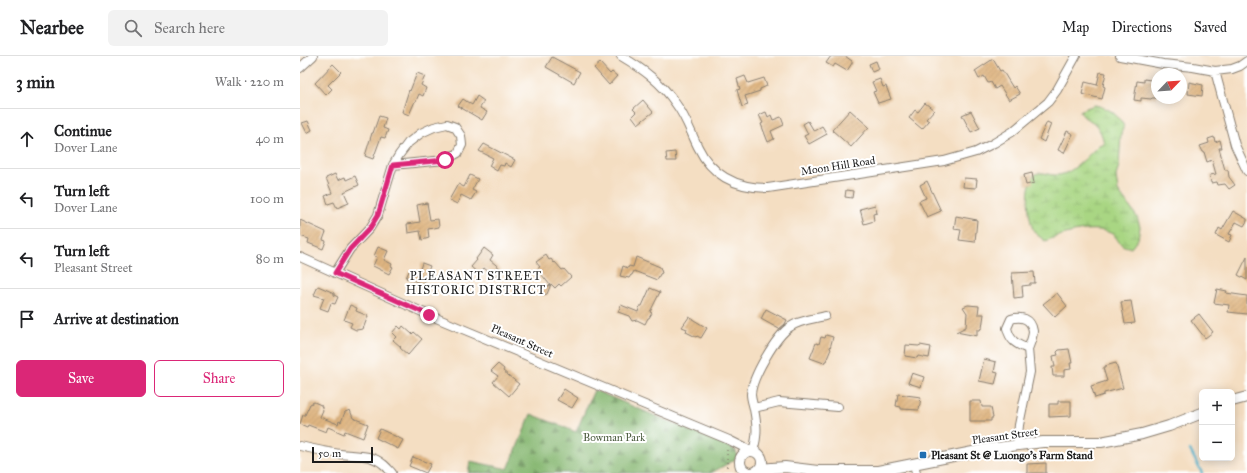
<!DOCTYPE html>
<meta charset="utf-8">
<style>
body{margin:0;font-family:"IM FELL Great Primer",serif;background:#f2f2f2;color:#202124}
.controls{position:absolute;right:12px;bottom:12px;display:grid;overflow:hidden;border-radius:6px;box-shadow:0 2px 10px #0003}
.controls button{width:36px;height:36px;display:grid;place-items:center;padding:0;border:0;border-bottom:1px solid #e0e0e0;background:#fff;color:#202124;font:20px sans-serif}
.compass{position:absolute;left:851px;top:12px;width:36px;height:36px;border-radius:50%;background:#fff;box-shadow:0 2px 10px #0003;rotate:65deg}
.scale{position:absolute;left:12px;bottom:10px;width:61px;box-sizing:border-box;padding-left:4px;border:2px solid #1c1c1c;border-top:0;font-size:11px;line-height:14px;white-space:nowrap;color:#1c1c1c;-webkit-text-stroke:3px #fff;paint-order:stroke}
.stop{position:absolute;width:12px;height:12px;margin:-9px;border:3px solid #db2777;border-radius:50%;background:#fff}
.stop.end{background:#db2777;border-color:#fff;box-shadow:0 1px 4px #0008}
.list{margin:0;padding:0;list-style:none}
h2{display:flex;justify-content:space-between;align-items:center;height:52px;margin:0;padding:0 16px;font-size:17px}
h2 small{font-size:13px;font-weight:400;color:#757577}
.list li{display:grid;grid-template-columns:26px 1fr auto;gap:12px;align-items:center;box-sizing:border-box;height:60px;padding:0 16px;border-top:1px solid #e0e0e0}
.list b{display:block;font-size:15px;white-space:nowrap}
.list p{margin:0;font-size:13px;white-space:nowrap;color:#757577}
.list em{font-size:13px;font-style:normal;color:#757577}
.actions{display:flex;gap:8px;padding:12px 16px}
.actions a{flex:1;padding:9px 0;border:1px solid #db2777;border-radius:6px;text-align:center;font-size:14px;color:#db2777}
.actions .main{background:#db2777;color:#fff}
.icon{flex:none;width:22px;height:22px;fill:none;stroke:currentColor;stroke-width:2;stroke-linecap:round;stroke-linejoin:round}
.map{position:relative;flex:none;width:947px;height:417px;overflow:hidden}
header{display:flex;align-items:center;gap:24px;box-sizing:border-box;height:56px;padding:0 20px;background:#fff;border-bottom:1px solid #e0e0e0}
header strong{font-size:19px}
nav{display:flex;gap:22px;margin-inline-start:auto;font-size:14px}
.search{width:280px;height:36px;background:#f2f2f2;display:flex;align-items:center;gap:10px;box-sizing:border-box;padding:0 14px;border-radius:6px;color:#757577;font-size:15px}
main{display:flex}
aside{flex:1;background:#fff}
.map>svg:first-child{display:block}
.forest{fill:url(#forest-firs);stroke:#516a46}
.wetland{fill:url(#wetland-marsh);stroke:#627950}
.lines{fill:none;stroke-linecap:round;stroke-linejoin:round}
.stream{stroke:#49aec8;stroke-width:2.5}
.building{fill:url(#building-hatch)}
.minor-casing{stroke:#887d6f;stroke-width:10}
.major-casing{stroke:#887d6f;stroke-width:12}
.path{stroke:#887d6f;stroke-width:1.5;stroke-dasharray:1 3;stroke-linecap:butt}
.minor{stroke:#fff;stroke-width:8}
.major{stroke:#fff;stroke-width:10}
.route{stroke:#db2777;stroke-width:5}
.poi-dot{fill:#1f6fb2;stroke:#fff;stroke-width:1.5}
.labels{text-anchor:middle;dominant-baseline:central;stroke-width:4;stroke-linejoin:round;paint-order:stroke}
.street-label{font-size:11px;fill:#1c1c1c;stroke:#fff}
.park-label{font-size:11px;fill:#4d5d40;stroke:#fff}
.poi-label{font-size:11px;font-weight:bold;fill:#1c1c1c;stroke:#fff;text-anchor:start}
.neighbourhood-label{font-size:12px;letter-spacing:1px;fill:#1c1c1c;stroke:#fff}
</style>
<header>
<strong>Nearbee</strong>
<div class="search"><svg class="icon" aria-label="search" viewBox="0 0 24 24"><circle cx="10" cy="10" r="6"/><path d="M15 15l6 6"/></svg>Search here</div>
<nav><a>Map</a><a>Directions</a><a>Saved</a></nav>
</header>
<main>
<aside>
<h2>3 min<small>Walk · 220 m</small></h2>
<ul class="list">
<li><svg class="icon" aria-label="ahead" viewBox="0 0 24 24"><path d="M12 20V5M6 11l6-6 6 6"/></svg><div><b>Continue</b><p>Dover Lane</p></div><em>40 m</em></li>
<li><svg class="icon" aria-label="left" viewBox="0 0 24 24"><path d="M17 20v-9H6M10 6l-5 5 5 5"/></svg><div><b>Turn left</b><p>Dover Lane</p></div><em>100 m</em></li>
<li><svg class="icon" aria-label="left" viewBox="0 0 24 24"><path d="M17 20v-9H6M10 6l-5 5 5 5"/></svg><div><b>Turn left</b><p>Pleasant Street</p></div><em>80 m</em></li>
<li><svg class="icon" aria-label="arrive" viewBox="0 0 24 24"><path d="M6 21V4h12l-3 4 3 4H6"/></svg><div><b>Arrive at destination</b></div></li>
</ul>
<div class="actions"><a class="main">Save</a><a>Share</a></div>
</aside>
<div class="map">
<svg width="947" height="417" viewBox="0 0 947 417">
<defs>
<pattern id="forest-firs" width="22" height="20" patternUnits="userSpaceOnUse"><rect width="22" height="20" fill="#86b771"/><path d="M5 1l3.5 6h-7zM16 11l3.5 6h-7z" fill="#6d945c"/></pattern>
<pattern id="wetland-marsh" width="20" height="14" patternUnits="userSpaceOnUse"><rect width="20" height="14" fill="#a9d683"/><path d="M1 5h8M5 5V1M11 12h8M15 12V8" fill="none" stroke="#91b771"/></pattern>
<pattern id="building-hatch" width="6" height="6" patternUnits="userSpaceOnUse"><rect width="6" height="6" fill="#dfb581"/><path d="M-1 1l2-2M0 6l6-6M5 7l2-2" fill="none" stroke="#bf9b6f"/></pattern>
</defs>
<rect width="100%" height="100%" fill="#fff"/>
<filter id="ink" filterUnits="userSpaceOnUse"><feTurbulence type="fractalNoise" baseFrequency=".025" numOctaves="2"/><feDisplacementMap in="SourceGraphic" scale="8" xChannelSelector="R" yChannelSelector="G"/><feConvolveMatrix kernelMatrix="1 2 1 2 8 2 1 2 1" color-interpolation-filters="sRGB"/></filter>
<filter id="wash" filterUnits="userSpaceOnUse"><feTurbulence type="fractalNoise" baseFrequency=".012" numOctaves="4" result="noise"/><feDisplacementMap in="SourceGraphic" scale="16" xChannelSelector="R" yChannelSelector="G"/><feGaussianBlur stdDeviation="0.9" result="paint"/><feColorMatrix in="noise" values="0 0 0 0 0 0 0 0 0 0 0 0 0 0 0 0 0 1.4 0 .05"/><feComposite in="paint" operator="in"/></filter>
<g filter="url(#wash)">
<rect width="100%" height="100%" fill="#f4dec2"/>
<path class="forest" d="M294 334 434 393 436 395 437 400 436 403 411 417H168L170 405 208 413 231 358 276 376Z"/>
<path class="wetland" d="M795 49C810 53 815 56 824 70L821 77 819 110 816 120 818 135 837 161 840 171 838 183 831 192C828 191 824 190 822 189 819 187 817 182 814 179 796 167 763 178 745 185 742 182 738 180 735 177 728 167 724 125 736 118 743 115 748 119 754 119 771 121 788 99 799 89L804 87C802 79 800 73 794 67 788 62 784 64 780 55L786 52Z"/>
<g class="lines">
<path class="stream" d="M890 394 902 417"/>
</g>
<g id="blocks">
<path class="building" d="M531 0H545L552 5V7L547 15 535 8 533 11 526 7Z
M252 1 280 16 274 27 246 11Z
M693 3 700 15 702 14 713 32 715 30 720 38 709 44 700 30 695 33 691 26 688 27 684 20 679 23 675 15Z
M576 5 579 13 572 16 569 8Z
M300 7 310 18 312 16 317 20 309 29 294 12Z
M33 8 41 16 28 29 32 33 26 39 15 27Z
M800 16 806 17 803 30 805 31 802 43 782 38 785 26 797 29Z
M117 17 125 20 121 29 126 32 123 40 119 38 116 45H115L109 59 102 56 109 34 110 35Z
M445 20 448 27 464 22 467 30 460 33V35L445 40 448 49 442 51 437 34 440 33 437 23Z
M580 23 583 31 586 30 591 43 578 47 573 36 576 35 572 26Z
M844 23 857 25V42H852L851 43 841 42V45L834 44 837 25 844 26Z
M889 26 903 29 902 40 888 38Z
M177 40 184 45 180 52 187 56 182 64 158 50 163 43 172 49Z
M343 44 353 56 338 68 332 60 336 56 333 53Z
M625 47 634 54 626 63 629 65 622 73 609 62 615 54 618 56Z
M550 54 569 71 551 91 532 74Z
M671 55 680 72 671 76 662 59Z
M466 56 468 61 471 59 473 64 481 61 484 69 471 75 474 83 468 86 461 68 463 67 459 59Z
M79 60 86 62 83 72 88 74 85 82 81 81 73 103 65 100 72 77H73Z
M8 65 12 74 7 77 2 67Z
M508 65 514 75 522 70 527 78 509 88 504 80 508 78 503 68Z
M747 66 751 68 744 86 739 83Z
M767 75 773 78 764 97 758 94Z
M914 81 915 86 920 84 922 92H919L925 114H928L929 121 935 129 929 133 925 128 918 129 917 126 911 127 910 119 916 118 912 104 907 106 904 96H903L900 90 909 87 908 83Z
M184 88 215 104 211 111 205 107 204 110 200 109 197 115 189 110 193 102 179 95Z
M375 96 376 105H367L366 97Z
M732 117 734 127 726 129 724 119Z
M35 118 38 124 45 121 46 124 55 120 59 129 44 136 49 147 37 152 34 146 28 148 25 140 32 137 26 122Z
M170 119 178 123 172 134 176 136 171 144 161 139 157 148 149 144 158 128 164 131Z
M664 122 677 123 676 132 663 131Z
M627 125 641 155 627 161 619 145 626 142 620 129Z
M546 134 553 135 552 142 545 141Z
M127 147 130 164 138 163 139 171 128 173 129 182 122 184 120 175 108 177 107 168 120 166 117 149Z
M575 149 577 157 573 158 574 165 564 168 560 153Z
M933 155 947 163V165L944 170 936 166 929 178 932 179 929 186 916 179 919 172 922 174Z
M656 160 677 164 675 186 659 184 661 174 654 173Z
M0 164 26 176 23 184 26 185 23 193 8 187 9 183 0 180Z
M78 191 88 195 84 204 92 208 91 210 93 211 89 218 73 210 77 201 74 200Z
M184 192 193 199 190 204 201 213 195 221 184 212 179 218 171 211 177 204 176 203Z
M246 199 249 204 251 203 254 207 255 206 262 214 264 213 271 221 261 230 259 228 255 232 251 228 247 238 243 239 241 233 250 229 237 213 240 211 236 206Z
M336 201 360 211 362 217 360 218 357 224 334 215 332 219H331L329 222 320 220 323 210 328 212 329 210 333 211Z
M947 201V224L938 219Z
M122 207 130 210 123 228 106 222 109 215 118 219Z
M734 216 735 227H730V229L722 230 723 241 714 242 712 217Z
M18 230 34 237V239L38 241 35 248 31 247 28 255 20 252 24 242 14 239Z
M350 232 360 236 350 256 352 257 349 262H348L345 268 337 264 332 265 329 260 318 256 321 249 338 256 340 250H342Z
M917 233 927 235 926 237 947 240V258L928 256 929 249 914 247Z
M757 237 767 250 755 261 743 248Z
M831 245 835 267 825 268 821 246Z
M50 249 57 252 56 255 68 260 63 273 56 274 50 271 52 267 44 264Z
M668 249 679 250 678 258H684L682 272H681L680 274H677V280L656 276 666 271 667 257 663 251Z
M466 253 487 264 485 268 479 273 461 263Z
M899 258 913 276 905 282 891 264Z
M389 261 407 272 401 282 397 280 396 281 386 276 387 273 382 271Z
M98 270 101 273 103 270 112 278 114 276 122 283 108 299 100 292 101 291 93 284 96 281 92 277Z
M526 279 533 281 530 292 531 293 526 305H525L524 307 510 302 516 287 519 288 521 281 525 282Z
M606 289 619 290 620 289 631 291 629 302 618 300 617 302 605 300Z
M769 293 772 307H770L771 313 764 314V320H753L752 311H755L753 300 758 299 757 296 759 294Z
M684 303 696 306 694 316 698 317 695 328 679 325Z
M816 307 823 332 804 337V339L795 342 791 330 807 325 803 312H805V310Z
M198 308 204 313 203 315 219 328 209 340 193 326 198 320 191 315Z
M612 317 624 321 621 331 608 327Z
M264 333 278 342 272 352 257 344Z
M598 338 621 341 619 354 601 353V351L596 350Z
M670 345H681L682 351H691L693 362H691V365H670Z
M758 345H771V360L749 361V348H758Z
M14 346 21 349 23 354 20 361 38 368 39 365 41 366 45 356 50 354 53 362 68 368 63 382 45 375 44 378 28 371 26 376 8 369 7 371 0 368 3 359H5L10 348Z
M80 373 103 384 98 393 76 382Z
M113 401 131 408 126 417 109 410Z
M746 407V417H727V408Z"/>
</g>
</g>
<g filter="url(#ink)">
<use href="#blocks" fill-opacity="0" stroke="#887d6f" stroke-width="1"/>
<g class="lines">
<defs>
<path id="minor" d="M321 0C343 13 362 27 376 48 386 61 391 77 398 91 412 120 437 132 468 132L644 105 676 96 694 87 712 76 748 46 757 34 776 0
M820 0 863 8 893 11 915 15 932 13 940 10 947 5
M0 12 13 0
M915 15 935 89 947 115
M0 201 129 259 429 384 451 395
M35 217 50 193 70 172 78 159 93 109 99 99 108 87 121 77 134 71 147 68 155 71 161 80 162 89 158 97 145 104 93 109
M454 352 479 346 538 351
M0 390C13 393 27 396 40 398 55 400 71 398 83 408 86 410 89 414 92 417
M717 390 719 369 730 316 728 293C716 288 710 285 707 272L711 263C721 260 731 262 733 275 733 281 730 288 728 293
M453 395C458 379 457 369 454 353 453 348 451 343 451 338 452 321 476 280 490 271 500 264 514 263 525 260
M614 407 616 417"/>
<path id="major" d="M932 345 947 341
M440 406a11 11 0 1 1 22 0a11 11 0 1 1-22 0Z
M459 413 485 411 518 415H578L688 393 743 386H801L842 378 869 370 902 357"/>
</defs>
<use href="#minor" class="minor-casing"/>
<use href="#major" class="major-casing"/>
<path class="path" d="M427 411V393"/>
<use href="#minor" class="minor"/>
<use href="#major" class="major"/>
</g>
</g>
<g class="lines" filter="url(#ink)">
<path class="route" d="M129 259 35 217 50 193 70 172 78 159 93 109 145 104"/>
</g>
<rect class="poi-dot" x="619" y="395" width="8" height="8" rx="2"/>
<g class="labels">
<g class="street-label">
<text transform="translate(538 110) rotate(-9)">Moon Hill Road</text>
<text transform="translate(222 285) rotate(24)">Pleasant Street</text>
<text transform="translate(705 380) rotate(-8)">Pleasant Street</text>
</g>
<g class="park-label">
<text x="314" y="381">Bowman Park</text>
</g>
<g class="poi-label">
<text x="631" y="399">Pleasant St @ Luongo's Farm Stand</text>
</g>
<g class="neighbourhood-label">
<text x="176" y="220">PLEASANT STREET<tspan x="176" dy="14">HISTORIC DISTRICT</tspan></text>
</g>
</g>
</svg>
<div class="controls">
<button>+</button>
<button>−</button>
</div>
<svg class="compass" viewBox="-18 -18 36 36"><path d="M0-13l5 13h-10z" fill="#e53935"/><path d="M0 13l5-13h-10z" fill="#757577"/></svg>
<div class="scale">50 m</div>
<div class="stop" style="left:145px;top:104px"></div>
<div class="stop end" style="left:129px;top:259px"></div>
</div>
</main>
